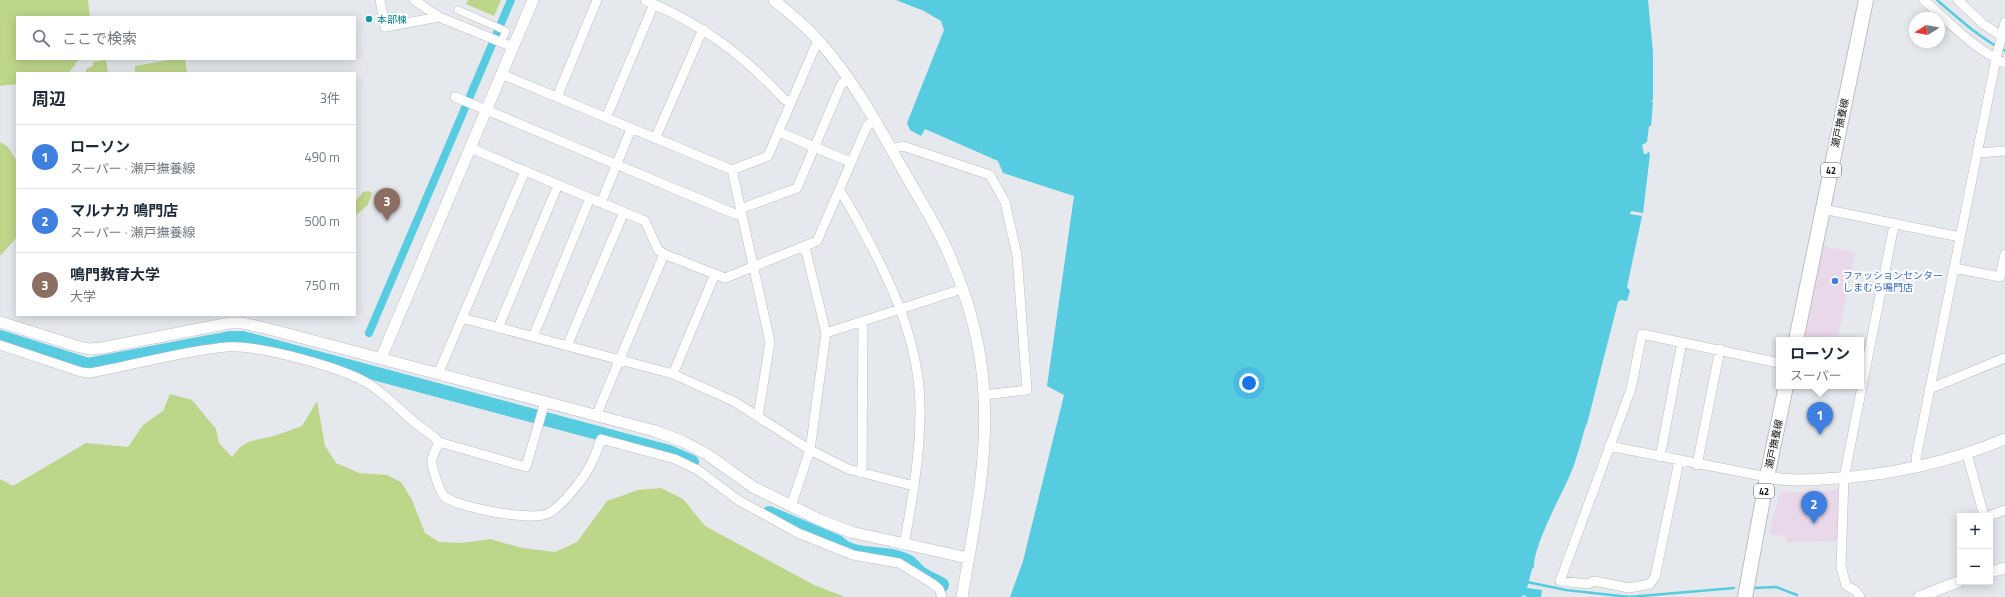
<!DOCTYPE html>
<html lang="ja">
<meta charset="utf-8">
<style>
body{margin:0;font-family:"Titillium Web","Noto Sans JP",sans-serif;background:#f2f2f3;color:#1f2937}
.controls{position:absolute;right:12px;bottom:12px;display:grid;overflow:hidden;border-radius:0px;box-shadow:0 2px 10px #0003}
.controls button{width:36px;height:36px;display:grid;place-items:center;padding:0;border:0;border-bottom:1px solid #e0e1e3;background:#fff;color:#1f2937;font:20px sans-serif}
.compass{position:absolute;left:1909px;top:12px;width:36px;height:36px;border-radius:50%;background:#fff;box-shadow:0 2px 10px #0003;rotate:259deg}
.you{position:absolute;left:1249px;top:383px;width:14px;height:14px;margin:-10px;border:3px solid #fff;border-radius:50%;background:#1a73e8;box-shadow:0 0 0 6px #1a73e833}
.badge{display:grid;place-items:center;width:26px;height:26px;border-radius:50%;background:#ea580c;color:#fff;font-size:13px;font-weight:700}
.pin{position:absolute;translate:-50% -33px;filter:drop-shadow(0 1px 2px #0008)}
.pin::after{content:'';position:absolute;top:21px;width:14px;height:12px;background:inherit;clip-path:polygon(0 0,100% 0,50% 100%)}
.popup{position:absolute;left:1776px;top:337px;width:88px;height:52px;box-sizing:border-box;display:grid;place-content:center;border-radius:0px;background:#fff;filter:drop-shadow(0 1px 3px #0005);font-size:13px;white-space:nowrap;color:#747a83}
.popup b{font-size:15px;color:#1f2937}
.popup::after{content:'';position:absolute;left:50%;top:100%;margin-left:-8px;border:8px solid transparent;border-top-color:#fff}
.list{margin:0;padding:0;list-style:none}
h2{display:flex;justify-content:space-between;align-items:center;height:52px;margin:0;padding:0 16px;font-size:17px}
h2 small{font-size:13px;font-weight:400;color:#747a83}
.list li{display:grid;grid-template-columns:26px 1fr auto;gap:12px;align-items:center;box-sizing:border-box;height:64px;padding:0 16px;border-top:1px solid #e0e1e3}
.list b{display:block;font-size:15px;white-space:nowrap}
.list p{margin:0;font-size:13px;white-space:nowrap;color:#747a83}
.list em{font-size:13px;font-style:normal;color:#747a83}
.icon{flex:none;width:22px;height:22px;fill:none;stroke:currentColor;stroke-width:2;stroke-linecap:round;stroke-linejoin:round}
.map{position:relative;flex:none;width:2005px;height:597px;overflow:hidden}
.search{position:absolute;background:#fff;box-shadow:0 2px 10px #0003;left:16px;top:16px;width:340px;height:44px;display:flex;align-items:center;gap:10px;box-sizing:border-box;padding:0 14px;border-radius:0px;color:#747a83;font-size:15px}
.panel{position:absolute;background:#fff;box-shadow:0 2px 10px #0003;left:16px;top:72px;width:340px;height:244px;border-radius:0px}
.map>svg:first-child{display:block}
.commercial{fill:#e8d8ea}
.green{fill:#bed68a}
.water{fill:#57cce1}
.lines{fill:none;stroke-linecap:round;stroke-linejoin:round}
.stream{stroke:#57cce1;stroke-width:2.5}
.canal{stroke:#57cce1;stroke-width:8}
.river{stroke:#57cce1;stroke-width:14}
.pedestrian-casing{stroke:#bbbec2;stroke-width:8}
.minor-casing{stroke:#bbbec2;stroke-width:10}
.tertiary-casing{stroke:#bbbec2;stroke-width:12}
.primary-casing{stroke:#bbbec2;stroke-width:16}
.pedestrian{stroke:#fff;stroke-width:7}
.minor{stroke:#fff;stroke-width:9}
.tertiary{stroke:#fff;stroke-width:11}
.primary{stroke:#fff;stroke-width:14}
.culture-dot{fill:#0f9aa8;stroke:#fff;stroke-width:1.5}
.shop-dot{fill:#3f7fe0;stroke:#fff;stroke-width:1.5}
.labels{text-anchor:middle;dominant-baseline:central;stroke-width:4;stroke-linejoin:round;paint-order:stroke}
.shield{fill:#fff;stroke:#5c5c5d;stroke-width:1}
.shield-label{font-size:9px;font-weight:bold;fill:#161618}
.culture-label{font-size:10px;fill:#0d838f;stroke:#fff;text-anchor:start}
.street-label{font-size:10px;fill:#161618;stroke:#fff}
.shop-label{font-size:10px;fill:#366cbe;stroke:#fff;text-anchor:start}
</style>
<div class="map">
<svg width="2005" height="597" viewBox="0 0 2005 597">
<rect width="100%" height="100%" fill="#e5e8ec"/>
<path class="commercial" d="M1823 246 1855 253 1842 318 1837 340H1803Z
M1838 490 1839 541 1787 542 1786 536 1769 534 1780 493Z"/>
<path class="green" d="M0 0H88L90 17H17V59H79L69 73H17V84L0 86Z
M468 0H501L494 16 466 4Z
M174 59H185L187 73H135V66Z
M106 60 108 73H86V69L93 66V62Z
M0 142 7 146 17 161V237L0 256Z
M369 191 372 193 368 205 355 216V202L363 192Z
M170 394 192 400 216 429 219 443 232 457 240 447 251 441 274 436 302 426 317 401 325 446 336 463 359 473 387 475 401 482 412 500 425 533 439 542 462 543 490 539 522 548 555 552 577 542 607 501 638 490 661 488 683 499 705 526 814 585 845 597H0V479L13 486 86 443 128 447 143 425 163 411Z"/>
<path class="water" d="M896 0H1648L1653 51V100H1651L1653 102 1651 126H1649L1647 142 1642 145 1644 154H1647L1648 151 1650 154 1643 213 1631 211 1630 214 1642 216 1627 287 1630 291 1627 301 1621 300 1618 302 1587 424 1586 425C1581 441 1577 459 1570 475 1560 498 1534 544 1534 567L1532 569 1527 588 1542 590 1541 597H1526L1524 595 1521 597H1010L1023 561 1064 395 1047 386 1074 196 1003 173 998 161 925 129 921 136 910 130 907 123 944 30 941 21 924 11Z"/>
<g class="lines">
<path class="stream" d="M1937 0C1959 19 1980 38 2005 51
M1527 582 1566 590 1629 597 1734 588
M1753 588 1776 587 1797 595"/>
<path class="canal" d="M369 333 511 0"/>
<path class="river" d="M0 337 88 365 231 338H243L669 452 692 462
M769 513 838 542C855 560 888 549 909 562 912 564 915 568 918 571 925 577 934 580 942 585"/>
<defs>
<path id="pedestrian" d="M458 10 506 31 501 42"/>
<path id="minor" d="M380 0 385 27 439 17
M414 0 439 17 513 47
M645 0C703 25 741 53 784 99L790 103
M1924 0C1949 22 1974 49 2005 63
M1958 0 1983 24 2005 38
M501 74 732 170 768 156 818 40
M455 97 735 214 742 215
M557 97 597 0
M606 118 654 4
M779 132 850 162
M655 139 703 29
M470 148 645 221 658 250 664 254 725 278 817 241 867 126 875 119
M891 149 903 146 990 175 1005 202 1017 255 1027 390 984 395
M1978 153 2005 151
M732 170 770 342 758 416
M839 190C848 202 855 216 862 229 893 285 921 347 920 412 920 457 912 501 904 545
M601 203 631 129
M740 209 797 188 841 85 848 78
M1823 209 1960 237
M1954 268 2000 277 2005 254
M462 318 673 374 735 402 810 450 848 469 914 486
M498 328 558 185
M826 333 962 289
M533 337 590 198
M0 345 81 372 90 373C136 365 181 351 227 347 259 345 341 367 369 384 385 394 399 409 413 421 422 429 431 433 439 442L526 467 545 402
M567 346 624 212
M438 374 525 171
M673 374 715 274
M1929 389 2005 358
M596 416 664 254
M439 442C437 448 433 454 432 460 431 466 440 493 445 497 460 508 534 522 549 513 563 505 586 476 592 462 596 454 598 446 601 439L675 459 698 470 738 500 798 533 853 555 899 563 933 584 939 589 942 597
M1609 446 1767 477
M1967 454 1984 516
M1660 457 1682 342
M1679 461 1655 577 1650 584 1629 588 1594 581 1588 584 1560 581 1631 389 1642 334 1779 363
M1697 465 1720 349
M1918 467 1916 458 1996 59 2005 22
M862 473 863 322
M791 506 810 450 826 333 805 247
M1989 516 2005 510
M1860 597 1856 591 1846 585 1841 566 1844 478 1894 225"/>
<path id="tertiary" d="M774 0C789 13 805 25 818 40 853 79 878 125 903 170 918 197 936 224 948 252 968 297 982 347 984 396 988 463 973 531 962 597
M0 322 76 346 89 349 102 348 230 323H242L265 328 655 431 684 442 708 455 753 487 820 520 851 532 968 558
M381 358 533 0
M1767 477C1786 481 1805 480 1824 479 1887 476 1947 463 2005 439
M1990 572 2005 568
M1919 597 1960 581"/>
<path id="primary" d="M1796 340 1866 0
M1745 597 1767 477 1786 386"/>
</defs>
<use href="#pedestrian" class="pedestrian-casing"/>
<use href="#minor" class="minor-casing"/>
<use href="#tertiary" class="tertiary-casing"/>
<use href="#primary" class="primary-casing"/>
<use href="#pedestrian" class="pedestrian"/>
<use href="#minor" class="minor"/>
<use href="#tertiary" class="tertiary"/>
<use href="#primary" class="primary"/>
</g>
<circle class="culture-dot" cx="369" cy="19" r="4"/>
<circle class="shop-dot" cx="1835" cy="281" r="4"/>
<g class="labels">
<g class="shield">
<rect x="1821" y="163" width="20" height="14" rx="3"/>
<rect x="1754" y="484" width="20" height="14" rx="3"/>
</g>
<g class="shield-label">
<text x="1831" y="170">42</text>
<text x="1764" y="491">42</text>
</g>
<g class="culture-label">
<text x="377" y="19">本部棟</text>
</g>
<g class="street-label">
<text transform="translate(1840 123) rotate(-78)">瀬戸撫養線</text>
<text transform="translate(1774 444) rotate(-78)">瀬戸撫養線</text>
</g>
<g class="shop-label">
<text x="1843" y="275">ファッションセンター<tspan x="1843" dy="12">しまむら鳴門店</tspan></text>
</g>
</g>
</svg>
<div class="controls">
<button>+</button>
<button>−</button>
</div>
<svg class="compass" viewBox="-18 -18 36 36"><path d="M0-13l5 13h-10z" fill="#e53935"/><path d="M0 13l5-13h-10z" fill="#747a83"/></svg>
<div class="you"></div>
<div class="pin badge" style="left:1820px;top:435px;background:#3f7fe0">1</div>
<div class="popup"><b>ローソン</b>スーパー</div>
<div class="pin badge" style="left:1814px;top:524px;background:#3f7fe0">2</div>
<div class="pin badge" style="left:387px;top:221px;background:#8d6e63">3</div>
<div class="search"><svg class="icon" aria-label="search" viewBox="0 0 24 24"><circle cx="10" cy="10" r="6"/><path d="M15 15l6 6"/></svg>ここで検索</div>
<section class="panel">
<h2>周辺<small>3件</small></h2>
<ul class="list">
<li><span class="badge" style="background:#3f7fe0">1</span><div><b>ローソン</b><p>スーパー · 瀬戸撫養線</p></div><em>490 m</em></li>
<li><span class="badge" style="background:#3f7fe0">2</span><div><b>マルナカ 鳴門店</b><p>スーパー · 瀬戸撫養線</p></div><em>500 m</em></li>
<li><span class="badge" style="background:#8d6e63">3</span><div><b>鳴門教育大学</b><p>大学</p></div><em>750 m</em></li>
</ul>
</section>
</div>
